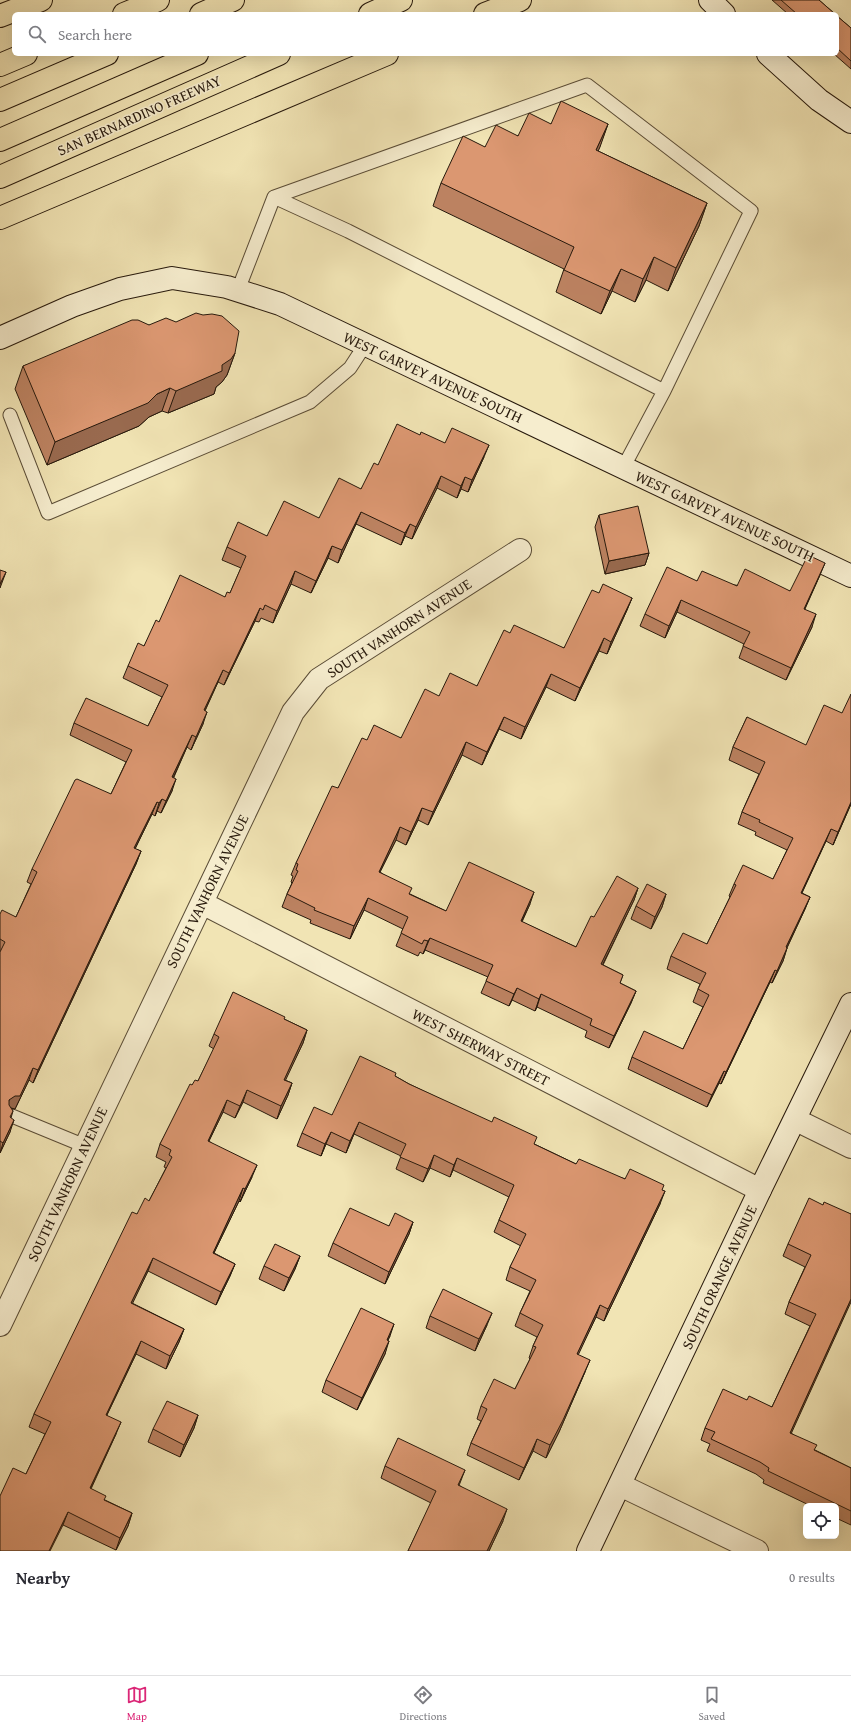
<!DOCTYPE html>
<style>
body{margin:0;font-family:"Gentium Book Plus",serif;background:#f2f2f3;color:#2b2b33}
.controls{position:absolute;right:12px;bottom:12px;display:grid;overflow:hidden;border-radius:6px;box-shadow:0 4px 16px #0002}
.controls button{width:36px;height:36px;display:grid;place-items:center;padding:0;border:0;border-bottom:1px solid #e1e1e2;background:#fff;color:#2b2b33;font:20px sans-serif}
.list{margin:0;padding:0;list-style:none}
h2{display:flex;justify-content:space-between;align-items:center;height:52px;margin:0;padding:0 16px;font-size:17px}
h2 small{font-size:13px;font-weight:400;color:#7c7c81}
.icon{flex:none;width:22px;height:22px;fill:none;stroke:currentColor;stroke-width:2;stroke-linecap:round;stroke-linejoin:round}
.map{position:relative;flex:none;width:851px;height:1551px;overflow:hidden}
.search{position:absolute;background:#fff;box-shadow:0 4px 16px #0002;left:12px;right:12px;top:12px;height:44px;display:flex;align-items:center;gap:10px;box-sizing:border-box;padding:0 14px;border-radius:6px;color:#7c7c81;font-size:15px}
.sheet{height:124px;background:#fff}
nav{display:flex;justify-content:space-around;align-items:center;box-sizing:border-box;height:56px;border-top:1px solid #e1e1e2;background:#fff;font-size:11px;color:#7c7c81}
nav a{display:grid;justify-items:center;gap:2px}
nav .on{color:#db2777}
.map>svg:first-child{display:block}
.lines{fill:none;stroke-linecap:round;stroke-linejoin:round}
.lane-casing{stroke:#5a4c36;stroke-width:15}
.street-casing{stroke:#5a4c36;stroke-width:24}
.secondary-casing{stroke:#27190c;stroke-width:24}
.highway-casing{stroke:#27190c;stroke-width:24}
.lane{stroke:#f6edce;stroke-width:13}
.street{stroke:#f6edce;stroke-width:22}
.secondary{stroke:#f6edce;stroke-width:22}
.highway{stroke:#f1e4b4;stroke-width:22}
.wall{fill:#bc8261;stroke:#27190c}
.shaded-wall{fill:#996a4f;stroke:#27190c}
.building{fill:#db9771;stroke:#27190c}
.labels{text-anchor:middle;dominant-baseline:central;stroke-width:3;stroke-linejoin:round;paint-order:stroke}
.street-label{font-size:15px;fill:#27190c;stroke:#f6edce}
</style>
<div class="map">
<svg width="851" height="1551" viewBox="0 0 851 1551">
<rect width="100%" height="100%" fill="#f1e4b4"/>
<filter id="stains"><feTurbulence type="fractalNoise" baseFrequency=".005" numOctaves="4"/><feColorMatrix values="0 0 0 0 .2 0 0 0 0 .09 0 0 0 0 .02 0 0 0 .5 -.17"/></filter>
<radialGradient id="worn" r=".72"><stop offset=".6" stop-color="#630" stop-opacity="0"/><stop offset="1" stop-color="#630" stop-opacity=".3"/></radialGradient>
<g class="lines">
<defs>
<path id="lane" d="M238 290 274 197 348 231 664 391 751 211 587 85 274 197
M10 415 48 513 310 402 350 368 365 345
M623 468 664 391
M12 1116 85 1146"/>
<path id="street" d="M202 903 760 1190
M796 1120 851 1147
M0 1325 293 712 319 679 520 550
M620 1485 757 1551"/>
<path id="secondary" d="M710 0 724 14
M768 54 819 100 851 122
M0 338 72 306 120 289 172 278 227 287 280 304 851 576
M588 1551 760 1190 851 1004"/>
<path id="highway" d="M124 14 158 0
M201 14 233 0
M370 14 401 0
M485 14 520 0
M0 16 41 0
M0 65 26 54
M0 100 107 54
M0 140 197 54
M0 177 279 54
M0 218 387 54"/>
</defs>
<use href="#lane" class="lane-casing"/>
<use href="#street" class="street-casing"/>
<use href="#secondary" class="secondary-casing"/>
<use href="#highway" class="highway-casing"/>
<use href="#lane" class="lane"/>
<use href="#street" class="street"/>
<use href="#secondary" class="secondary"/>
<use href="#highway" class="highway"/>
</g>
<path class="wall" d="M772 0H819L835 14H788Z
M837 16 851 28V69L834 54H837Z
M551 124H608L598 151 707 203 699 226 668 291 646 280 635 302 612 291 601 314 556 292 564 269 433 206 441 183 485 147Z
M149 325 235 353 227 375 222 382 216 387 214 394 168 413 162 411 149 417 139 426 47 465 15 389 23 366Z
M420 435 484 457 468 492 461 489 457 498 437 488 412 539 405 536 401 545 356 524 338 563 328 558 311 593 291 584 273 623 261 618 259 622 255 621 224 685 218 682 205 711 203 724 191 750 187 747 174 777 172 791 161 813 157 811 155 816 152 814 135 849 141 851 136 864 33 1083 29 1080 15 1109 11 1108 13 1111 11 1118 10 1132 0 1153V914L16 917 31 884 27 882 32 869 111 794 126 762 70 735 74 723 148 726 162 697 123 678 128 666 144 646 159 622 225 597 230 593 241 568 222 560 227 547 267 536 319 518 361 489 378 465Z
M599 515 649 553 645 565 605 574 595 527Z
M820 575 805 609 812 627 786 680 739 658 744 644 677 612 665 638 640 626 645 614 697 581 790 591Z
M599 593 632 598 627 610 607 654 599 651 575 701 546 687 521 739 499 729 482 765 462 755 428 825 418 820 406 845 396 840 380 872 410 894 446 911 530 904 522 922 576 947 594 917 638 888 634 900 603 965 623 975 620 983 636 991 631 1003 609 1048 585 1037 587 1031 537 1007 535 1011 512 1000 509 1006 481 993 488 977 425 950 423 954 420 952 418 956 396 946 403 929 364 910 350 939 310 923 311 920 282 907 287 894 292 883 291 882 293 876 291 875 296 863 338 788 367 740 401 738 439 696 477 686 510 633 564 648Z
M747 717 851 804 833 845 826 841 802 893 810 897 805 909 787 948 783 961 772 983 770 982 721 1084 719 1083 707 1107 628 1069 632 1057 683 1049 703 1007 693 1002 700 984 667 969 671 956 707 944 730 897 729 896 734 884 773 879 787 850 755 835 756 832 738 824 742 812 759 774 729 760 733 747Z
M666 894 662 907 651 929 631 919 636 906Z
M284 1019 307 1030 303 1043 285 1080 292 1083 288 1095 277 1119 243 1102 235 1118 223 1112 209 1141 252 1177 240 1202 239 1201 214 1253 235 1264 230 1276 216 1305 148 1271 132 1303 184 1329 179 1342 166 1369 136 1354 107 1415 116 1434 91 1489 105 1500 132 1513 128 1526 116 1550 63 1525 26 1474 45 1434 29 1427 34 1414 137 1214 149 1201 166 1168 164 1167 166 1162 156 1157 160 1144 192 1085 198 1081 214 1049 209 1046 214 1034Z
M395 1076 409 1084 576 1164 662 1190 660 1204 604 1321 596 1317 578 1354 585 1372 559 1432 546 1458 533 1451 519 1480 467 1455 471 1443 481 1421 477 1419 481 1406 515 1389 530 1359 529 1358 533 1346 537 1337 515 1326 520 1313 530 1291 506 1280 510 1267 521 1246 494 1232 499 1220 509 1197 453 1170 450 1177 430 1168 423 1182 396 1169 401 1156 354 1134 346 1153 326 1144 321 1156 297 1146 302 1133 332 1115Z
M823 1205 851 1214 791 1433 815 1450 851 1468V1525L836 1518V1506H811L763 1483 764 1480 756 1474 707 1451 710 1444 701 1440 705 1428 747 1400 772 1407 810 1326 785 1314 789 1302 805 1267 783 1256 788 1244Z
M413 1222 409 1234 385 1284 328 1256 333 1243 389 1226Z
M300 1256 295 1269 284 1291 259 1279 264 1266Z
M430 1316 487 1325 475 1351 426 1328Z
M390 1336 388 1340 385 1354 357 1410 322 1392 326 1380Z
M198 1415 194 1428 180 1457 148 1442 153 1429Z
M385 1466 459 1485 503 1521 489 1551H408L431 1503 381 1478Z"/>
<path class="shaded-wall" d="M608 124 600 147 588 173 596 150Z
M707 203 699 226 668 291 676 268Z
M654 257 646 280 635 302 643 279Z
M621 269 612 291 601 314 610 291Z
M235 353 227 375 222 382 216 387 214 394 168 413 176 391Z
M170 388 162 411 149 417 139 426 47 465 55 442Z
M489 445 484 457 468 492 472 480Z
M441 476 437 488 412 539 416 527Z
M465 477 461 489 457 498 461 486Z
M361 512 356 524 338 563 342 550Z
M410 524 405 536 401 545 405 533Z
M332 546 328 558 311 593 316 581Z
M649 553 645 565 605 574 609 561Z
M825 563 820 575 799 621 804 609Z
M295 571 291 584 273 623 277 611Z
M6 572 0 588V584Z
M632 598 627 610 607 654 611 642Z
M681 600 677 612 665 638 669 626Z
M260 608 255 621 224 685 229 673Z
M816 614 812 627 786 680 791 668Z
M604 638 599 651 575 701 580 688Z
M223 670 218 682 199 723 204 710Z
M551 674 546 687 521 739 525 727Z
M207 712 203 724 191 750 196 737Z
M504 717 499 729 482 765 487 752Z
M192 735 187 747 168 789 172 777Z
M466 742 462 755 428 825 433 812Z
M176 779 172 791 161 813 166 801Z
M162 799 157 811 155 816 159 803Z
M157 802 152 814 129 861 134 848Z
M851 802V804L833 845 838 832Z
M422 808 418 820 406 845 411 832Z
M400 827 396 840 374 884 379 872Z
M831 829 826 841 796 905 801 893Z
M141 851 136 864 33 1083 38 1070Z
M638 888 634 900 597 976 601 964Z
M534 892 530 904 516 933 521 921Z
M666 894 662 907 651 929 655 917Z
M810 897 805 909 781 960 786 947Z
M368 898 364 910 350 939 354 926Z
M430 938 425 950 423 954 428 941Z
M787 948 783 961 772 983 777 971Z
M775 970 770 982 721 1084 726 1072Z
M517 988 512 1000 509 1006 514 994Z
M636 991 631 1003 609 1048 614 1036Z
M541 994 537 1007 535 1011 539 999Z
M307 1030 303 1043 280 1092 284 1080Z
M33 1068 29 1080 15 1109 11 1108 5 1113 9 1100Z
M724 1071 719 1083 707 1107 712 1095Z
M292 1083 288 1095 277 1119 281 1106Z
M247 1090 243 1102 235 1118 240 1106Z
M227 1100 223 1112 203 1153 208 1141Z
M14 1120 10 1132 0 1153 3 1143Z
M359 1122 354 1134 346 1153 350 1141Z
M331 1132 321 1156 325 1144Z
M434 1155 430 1168 423 1182 428 1169Z
M457 1158 453 1170 450 1177 454 1165Z
M257 1165 252 1177 240 1202 245 1189Z
M243 1188 239 1201 208 1265 213 1253Z
M665 1191 660 1204 604 1321 608 1309Z
M413 1222 409 1234 385 1284 389 1272Z
M300 1256 295 1269 284 1291 289 1278Z
M153 1258 148 1271 127 1315 131 1303Z
M235 1264 230 1276 216 1305 221 1292Z
M851 1299V1302L786 1445 790 1433Z
M600 1305 596 1317 573 1366 577 1354Z
M492 1313 487 1325 475 1351 479 1339Z
M394 1324 390 1336 382 1352 387 1340Z
M184 1329 179 1342 166 1369 170 1356Z
M141 1341 136 1354 101 1427 106 1415Z
M389 1341 385 1354 357 1410 362 1398Z
M590 1360 585 1372 559 1432 546 1458 550 1445Z
M198 1415 194 1428 180 1457 184 1445Z
M121 1422 116 1434 85 1500 90 1488Z
M537 1439 533 1451 519 1480 524 1468Z
M465 1470 460 1483 454 1497 458 1485Z
M507 1509 503 1521 489 1551H487Z
M68 1512 63 1525 50 1551H49Z
M132 1513 128 1526 116 1550 120 1538Z"/>
<path class="building" d="M781 0H819L835 14H797Z
M837 16 851 28V61L837 48Z
M561 101 608 124 596 150 707 203 676 268 654 257 643 279 621 269 610 291 564 270 574 247 441 183 463 136 485 147 496 125 518 136 529 113 551 124Z
M196 313 203 315 212 314 222 316 239 331 235 353 231 359 222 365V371L176 391 170 388 157 394 148 403 55 442 23 366 132 320H138L149 325 166 318 176 322Z
M397 424 420 435 421 432 445 443 452 428 489 445 472 480 465 477 461 486 441 476 416 527 410 524 405 533 361 512 342 550 332 546 316 581 295 571 277 611 265 605 263 610 260 608 229 673 223 670 204 710 207 712 196 737 192 735 172 777 176 779 166 801 162 799 159 803 157 802 134 848 141 851 38 1070 33 1068 20 1096H15L9 1100V1105L13 1111 10 1117 14 1120 3 1143 0 1141V952L5 942 0 939V914L2 910 16 917 37 872 32 869 75 780 77 779 111 794 132 750 74 723 86 698 148 726 168 685 128 666 138 643 144 646 156 620 159 622 180 575 225 597 227 592 230 593 246 556 227 547 238 522 267 536 284 501 319 518 339 478 361 489 374 463 378 465Z
M638 506 649 553 609 561 599 515Z
M808 555 825 563 804 609 816 614 791 668 743 646 750 632 681 600 669 626 645 614 667 567 697 581 702 571 737 586 745 569 790 591Z
M0 570 6 572 0 584Z
M603 584 632 598 611 642 604 638 580 688 551 674 525 727 504 717 487 752 466 742 433 812 422 808 411 832 400 827 379 872 412 888 409 894 446 911 469 862 534 892 521 921 576 947 591 916 594 917 617 876 638 888 601 964 623 975 620 983 636 991 614 1036 590 1025 592 1019 541 994 539 999 517 988 514 994 486 981 493 965 430 938 428 941 424 940 422 944 401 933 408 917 368 898 354 926 314 910 315 908 287 894 298 871 296 870 298 864 296 863 332 786 338 788 362 738 367 740 374 725 401 738 425 689 439 696 450 673 477 686 504 630 510 633 514 625 564 648 592 590 599 593Z
M851 694V802L838 832 831 829 801 893 810 897 786 947 787 948 777 971 775 970 726 1072 724 1071 712 1095 632 1057 644 1031 683 1049 709 995 698 989 706 973 671 956 683 933 707 944 736 885 734 884 743 865 773 879 793 838 759 822 760 820 742 812 765 762 733 747 747 717 806 745 824 705 842 713Z
M647 884 666 894 655 917 636 906Z
M233 992 285 1017 284 1019 307 1030 284 1080 292 1083 281 1106 247 1090 240 1106 227 1100 208 1141 257 1165 245 1189 243 1188 213 1253 235 1264 221 1292 153 1258 131 1303 184 1329 170 1356 141 1341 106 1415 121 1422 90 1488 106 1496 104 1500 132 1513 120 1538 68 1512 49 1551H0V1496L13 1468 26 1474 51 1422 34 1414 132 1212 137 1214 145 1198 149 1201 172 1157 169 1155 171 1150 160 1144 190 1084 192 1085 195 1080 198 1081 219 1037 214 1034Z
M360 1056 396 1073 395 1076 409 1084 492 1122 494 1117 537 1137 534 1144 576 1164 579 1159 625 1179 630 1169 664 1185 662 1190 665 1191 608 1309 600 1305 577 1354 590 1360 563 1420 550 1445 537 1439 524 1468 471 1443 487 1409 481 1406 494 1379 515 1389 536 1347 533 1346 543 1325 520 1313 536 1280 510 1267 526 1234 499 1220 514 1185 457 1158 454 1165 434 1155 428 1169 400 1157 406 1144 359 1122 350 1141 331 1132 325 1144 302 1133 314 1107 332 1115Z
M809 1198 823 1205 824 1202 851 1214V1299L790 1433 817 1445 814 1450 851 1468V1511L768 1471 769 1468 760 1462 711 1439 715 1432 705 1428 723 1389 747 1400 749 1396 772 1407 816 1314 789 1302 811 1255 788 1244Z
M350 1208 389 1226 395 1213 413 1222 389 1272 333 1243Z
M275 1244 300 1256 289 1278 264 1266Z
M443 1289 492 1313 479 1339 430 1316Z
M361 1308 394 1324 387 1340 389 1341 362 1398 326 1380Z
M167 1401 198 1415 184 1445 153 1429Z
M398 1438 465 1470 458 1485 507 1509 487 1551H408L436 1491 385 1466Z"/>
<g class="labels">
<g class="street-label">
<text transform="translate(139 115) rotate(-24)">SAN BERNARDINO FREEWAY</text>
<text transform="translate(433 377) rotate(25)">WEST GARVEY AVENUE SOUTH</text>
<text transform="translate(725 516) rotate(25)">WEST GARVEY AVENUE SOUTH</text>
<text transform="translate(399 628) rotate(-33)">SOUTH VANHORN AVENUE</text>
<text transform="translate(207 891) rotate(-64)">SOUTH VANHORN AVENUE</text>
<text transform="translate(481 1047) rotate(27)">WEST SHERWAY STREET</text>
<text transform="translate(67 1184) rotate(-65)">SOUTH VANHORN AVENUE</text>
<text transform="translate(719 1277) rotate(-65)">SOUTH ORANGE AVENUE</text>
</g>
</g>
<rect width="100%" height="100%" filter="url(#stains)"/>
<rect width="100%" height="100%" fill="url(#worn)"/>
</svg>
<div class="controls">
<button><svg class="icon" aria-label="locate" viewBox="0 0 24 24"><circle cx="12" cy="12" r="6"/><path d="M12 2v4M12 18v4M2 12h4M18 12h4"/></svg></button>
</div>
<div class="search"><svg class="icon" aria-label="search" viewBox="0 0 24 24"><circle cx="10" cy="10" r="6"/><path d="M15 15l6 6"/></svg>Search here</div>
</div>
<section class="sheet">
<h2>Nearby<small>0 results</small></h2>
<ul class="list">
</ul>
</section>
<nav>
<a class="on"><svg class="icon" aria-label="map" viewBox="0 0 24 24"><path d="M3 6l6-2 6 2 6-2v14l-6 2-6-2-6 2zM9 4v14M15 6v14"/></svg>Map</a>
<a><svg class="icon" aria-label="directions" viewBox="0 0 24 24"><path d="M12 3l9 9-9 9-9-9zM9 14v-3h6M13 9l2 2-2 2"/></svg>Directions</a>
<a><svg class="icon" aria-label="saved" viewBox="0 0 24 24"><path d="M7 4h10v16l-5-4-5 4z"/></svg>Saved</a>
</nav>
